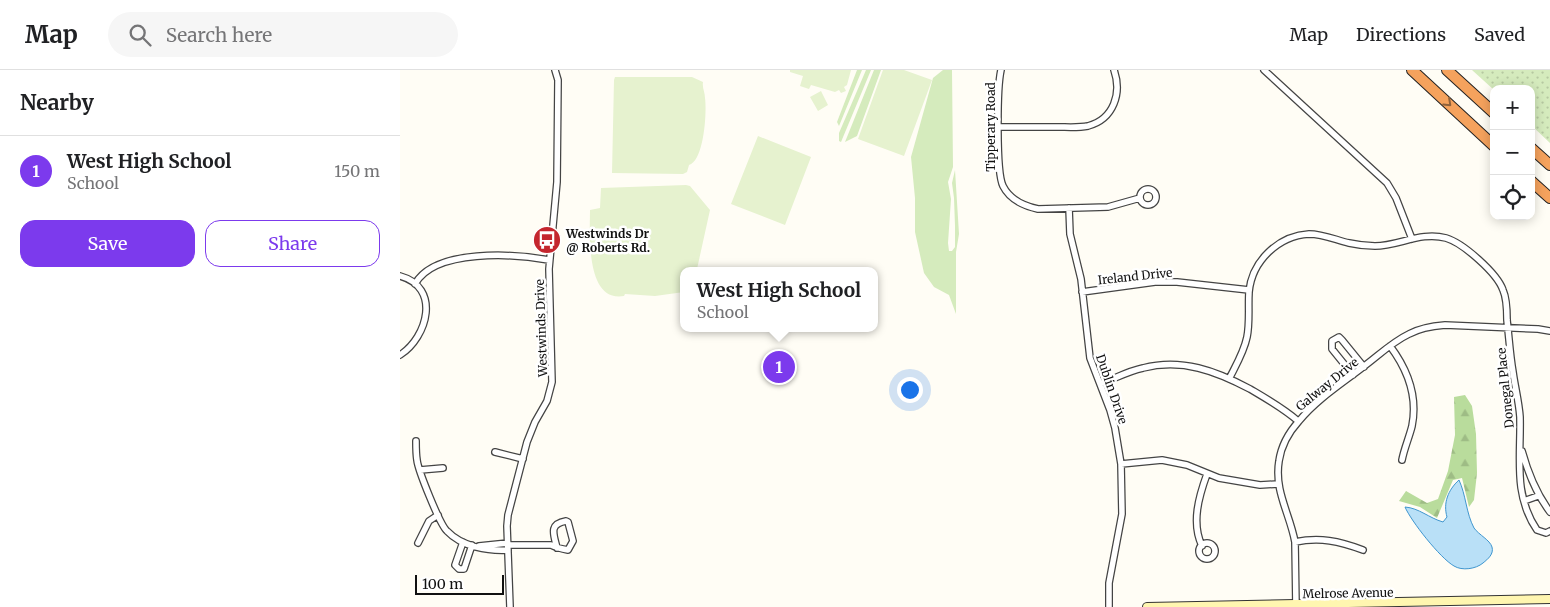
<!DOCTYPE html>
<meta charset="utf-8">
<style>
body{margin:0;font-family:Merriweather,serif;background:#f6f6f6;color:#202124}
.controls{position:absolute;right:15px;top:15px;display:grid;overflow:hidden;border-radius:10px;box-shadow:0 2px 12px #0003}
.controls button{width:45px;height:45px;display:grid;place-items:center;padding:0;border:0;border-bottom:1px solid #e0e0e0;background:#fff;color:#202124;font:25px sans-serif}
.scale{position:absolute;left:15px;bottom:12px;width:89px;box-sizing:border-box;padding-left:5px;border:2px solid #111;border-top:0;font-size:14px;line-height:18px;white-space:nowrap;color:#111;-webkit-text-stroke:4px #fff;paint-order:stroke}
.you{position:absolute;left:509px;top:319px;width:18px;height:18px;margin:-12px;border:4px solid #fff;border-radius:50%;background:#1a73e8;box-shadow:0 0 0 8px #1a73e833}
.badge{display:grid;place-items:center;width:32px;height:32px;border-radius:50%;background:#7c3aed;color:#fff;font-size:16px;font-weight:700}
.pin{position:absolute;translate:-50% -50%;border:2px solid #fff;box-shadow:0 1px 5px #0006}
.popup{position:absolute;left:280px;top:197px;width:198px;height:65px;box-sizing:border-box;display:grid;place-content:center;border-radius:10px;background:#fff;filter:drop-shadow(0 1px 4px #0005);font-size:16px;white-space:nowrap;color:#757577}
.popup b{font-size:19px;color:#202124}
.popup::after{content:'';position:absolute;left:50%;top:100%;margin-left:-10px;border:10px solid transparent;border-top-color:#fff}
.list{margin:0;padding:0;list-style:none}
h2{display:flex;justify-content:space-between;align-items:center;height:65px;margin:0;padding:0 20px;font-size:21px}
h2 small{font-size:16px;font-weight:400;color:#757577}
.list li{display:grid;grid-template-columns:32px 1fr auto;gap:15px;align-items:center;box-sizing:border-box;height:70px;padding:0 20px;border-top:1px solid #e0e0e0}
.list b{display:block;font-size:19px;white-space:nowrap}
.list p{margin:0;font-size:16px;white-space:nowrap;color:#757577}
.list em{font-size:16px;font-style:normal;color:#757577}
.actions{display:flex;gap:10px;padding:15px 20px}
.actions a{flex:1;padding:11px 0;border:1px solid #7c3aed;border-radius:15px;text-align:center;font-size:18px;color:#7c3aed}
.actions .main{background:#7c3aed;color:#fff}
.icon{flex:none;width:28px;height:28px;fill:none;stroke:currentColor;stroke-width:2;stroke-linecap:round;stroke-linejoin:round}
.map{position:relative;flex:none;width:1150px;height:537px;overflow:hidden}
header{display:flex;align-items:center;gap:30px;box-sizing:border-box;height:70px;padding:0 25px;background:#fff;border-bottom:1px solid #e0e0e0}
header strong{font-size:24px}
nav{display:flex;gap:28px;margin-inline-start:auto;font-size:18px}
.search{width:350px;height:45px;background:#f6f6f6;display:flex;align-items:center;gap:12px;box-sizing:border-box;padding:0 18px;border-radius:28px;color:#757577;font-size:19px}
main{display:flex}
aside{flex:1;background:#fff}
.map>svg:first-child{display:block}
.grass{fill:#d5ebbd}
.forest{fill:url(#forest-firs)}
.park{fill:url(#park-dots)}
.pitch{fill:#e6f2cf}
.water{fill:#b9e0f7;stroke:#3f96cf}
.lines{fill:none;stroke-linecap:round;stroke-linejoin:round}
.street-casing{stroke:#444;stroke-width:8}
.secondary-casing{stroke:#333;stroke-width:10}
.highway-casing{stroke:#222;stroke-width:12}
.street{stroke:#fff;stroke-width:5.5}
.secondary{stroke:#fff6b0;stroke-width:8}
.highway{stroke:#f5a25d;stroke-width:10}
.oneway{stroke:#8e613b}
.labels{text-anchor:middle;dominant-baseline:central;stroke-width:5;stroke-linejoin:round;paint-order:stroke}
.street-label{font-size:12px;fill:#111;stroke:#fff}
.poi-label{font-size:12px;font-weight:bold;fill:#111;stroke:#fff;text-anchor:start}
</style>
<header>
<strong>Map</strong>
<div class="search"><svg class="icon" aria-label="search" viewBox="0 0 24 24"><circle cx="10" cy="10" r="6"/><path d="M15 15l6 6"/></svg>Search here</div>
<nav><a>Map</a><a>Directions</a><a>Saved</a></nav>
</header>
<main>
<aside>
<h2>Nearby<small></small></h2>
<ul class="list">
<li><span class="badge">1</span><div><b>West High School</b><p>School</p></div><em>150 m</em></li>
</ul>
<div class="actions"><a class="main">Save</a><a>Share</a></div>
</aside>
<div class="map">
<svg width="1150" height="537" viewBox="0 0 1150 537">
<defs>
<pattern id="forest-firs" width="22" height="20" patternUnits="userSpaceOnUse" patternTransform="scale(1.25)"><rect width="22" height="20" fill="#b9dc9c"/><path d="M5 1l3.5 6h-7zM16 11l3.5 6h-7z" fill="#9ebc85"/></pattern>
<pattern id="park-dots" width="8" height="8" patternUnits="userSpaceOnUse" patternTransform="scale(1.25)"><rect width="8" height="8" fill="#d5ebbd"/><path d="M2 2h.1M6 6h.1" fill="none" stroke="#b6c8a1" stroke-width="1.8" stroke-linecap="round"/></pattern>
</defs>
<rect width="100%" height="100%" fill="#fffdf5"/>
<path class="grass" d="M457 0H462L439 56 437 52Z
M466 0H471L441 72 439 71V63Z
M474 0H481L457 66 445 72Z
M543 0H552L553 97 548 112 551 129 548 173 549 181H552L555 177V156L554 128 552 113 555 100 559 164 556 182V244L549 225 534 217 524 203 515 162V128L511 87 533 8Z"/>
<path class="forest" d="M1065 325 1072 336 1076 364 1077 403 1074 430 1069 437 1062 408 1053 410 1037 448 1020 437 999 431 1006 421 1027 433 1038 429 1048 401 1055 365 1054 327Z"/>
<path class="park" d="M1072 0H1150V73L1131 55V19H1094V20Z"/>
<path class="pitch" d="M390 0H451L447 15 444 17 446 21 441 23 439 20 435 22 411 15 409 19 400 16 403 6 390 2Z
M483 0H504L532 10 504 86 458 69Z
M215 7H292L303 12C302 18 305 22 305 28 307 42 304 91 289 95L287 102 283 104 212 103 214 10Z
M421 21 428 35 418 41 410 27Z
M358 66 411 87 385 155 331 134Z
M286 115 290 116 310 140 297 199V201H284V222L255 226 225 224 224 226C185 233 190 163 190 140L200 138 201 118Z"/>
<path class="water" d="M1059 410C1066 425 1066 443 1074 458 1079 465 1090 470 1092 477 1094 484 1088 489 1083 493 1076 499 1062 501 1054 496 1040 488 1011 451 1005 437 1019 438 1029 448 1043 452L1047 447C1043 433 1048 420 1059 410Z"/>
<g class="lines">
<defs>
<path id="street" d="M601 0C597 18 596 102 603 116 610 130 624 136 638 139L708 137 740 128
M864 0 987 113 996 128 1012 169
M599 57C618 57 638 57 657 57 667 57 678 58 688 56 714 49 722 23 714 0
M740 127a8 8 0 1 1 16 0a8 8 0 1 1-16 0Z
M669 138 670 164 681 209 690 288 710 340 715 358 721 394 722 444 709 513V537
M0 206C41 217 28 267 0 285
M15 214C35 178 115 184 149 190
M682 222 755 212H777L849 220
M990 276C1008 300 1018 326 1012 356 1009 368 1004 379 1002 390
M953 305 932 279V271L939 267 942 270 964 297
M829 309C836 295 844 282 847 267 850 252 848 237 849 222 852 191 878 166 909 164 923 164 936 170 949 173 958 175 966 176 975 176 999 176 1021 161 1046 168 1063 173 1097 203 1103 220 1107 229 1107 240 1107 250 1109 267 1110 285 1113 302 1115 317 1119 332 1120 347 1121 387 1113 425 1137 460L1146 463 1150 461
M700 314C714 309 728 301 743 298 782 288 816 301 850 319 867 329 883 338 898 351
M16 371C16 377 16 384 17 390 18 400 40 455 47 461 62 477 88 481 108 480
M1122 381C1128 403 1136 423 1150 442
M95 382 123 389
M721 394 762 390 787 395 819 408 860 415 879 414
M20 400 43 398
M1124 431 1138 426
M63 472 55 495 59 499H64L72 475
M895 472C920 467 939 471 963 480
M18 473 29 451 38 445
M799 481a8 8 0 1 1 16 0a8 8 0 1 1-16 0Z
M108 475H151C157 478 162 479 168 480L173 471 168 452 166 451C148 454 154 465 157 478
M79 476 108 473
M802 476C791 453 799 426 807 404
M110 537 107 456 108 445 127 372 135 352 147 331 152 312 149 199 157 112 158 10 155 0
M896 537 895 472C890 444 874 421 879 391 881 377 889 362 899 351 916 330 941 314 963 297 978 286 992 272 1009 264 1020 258 1033 256 1045 255L1138 259 1150 261"/>
<path id="secondary" d="M747 537 1150 529"/>
<path id="highway" d="M1012 0 1094 76
M1047 0 1094 43
M1131 78 1150 95
M1131 111 1150 128"/>
</defs>
<use href="#street" class="street-casing"/>
<use href="#secondary" class="secondary-casing"/>
<use href="#highway" class="highway-casing"/>
<use href="#street" class="street"/>
<use href="#secondary" class="secondary"/>
<use href="#highway" class="highway"/>
</g>
<defs><path id="oneway-chevron" d="M-2-3.5L2.5 0L-2 3.5" fill="none" stroke-width="1.6" stroke-linecap="round" stroke-linejoin="round" transform="scale(1.25)"/></defs>
<use class="oneway" href="#oneway-chevron" transform="translate(1048 33) rotate(43)"/>
<defs>
<symbol id="bus-disc" viewBox="-11 -11 22 22"><circle r="9.5" fill="#c4262e" stroke="#fff"/><path d="M-5-6H5V4H4V6H2V4H-2V6H-4V4H-5ZM-3.5-4V0h7V-4ZM-3.5 1.2v1.5H-2V1.2ZM2 1.2v1.5H3.5V1.2Z" fill="#fff"/></symbol>
</defs>
<g fill-rule="evenodd">
<use href="#bus-disc" x="131" y="154" width="32" height="32"/>
</g>
<g class="labels">
<g class="street-label">
<text transform="translate(590 57) rotate(-90)">Tipperary Road</text>
<text transform="translate(735 206) rotate(-6)">Ireland Drive</text>
<text transform="translate(141 258) rotate(-92)">Westwinds Drive</text>
<text transform="translate(927 314) rotate(-39)">Galway Drive</text>
<text transform="translate(1105 318) rotate(-96)">Donegal Place</text>
<text transform="translate(712 319) rotate(71)">Dublin Drive</text>
<text transform="translate(948 523) rotate(-1)">Melrose Avenue</text>
</g>
<g class="poi-label">
<text x="166" y="163">Westwinds Dr<tspan x="166" dy="14">@ Roberts Rd.</tspan></text>
</g>
</g>
</svg>
<div class="controls">
<button>+</button>
<button>−</button>
<button><svg class="icon" aria-label="locate" viewBox="0 0 24 24"><circle cx="12" cy="12" r="6"/><path d="M12 2v4M12 18v4M2 12h4M18 12h4"/></svg></button>
</div>
<div class="scale">100 m</div>
<div class="you"></div>
<div class="pin badge" style="left:379px;top:297px">1</div>
<div class="popup"><b>West High School</b>School</div>
</div>
</main>
